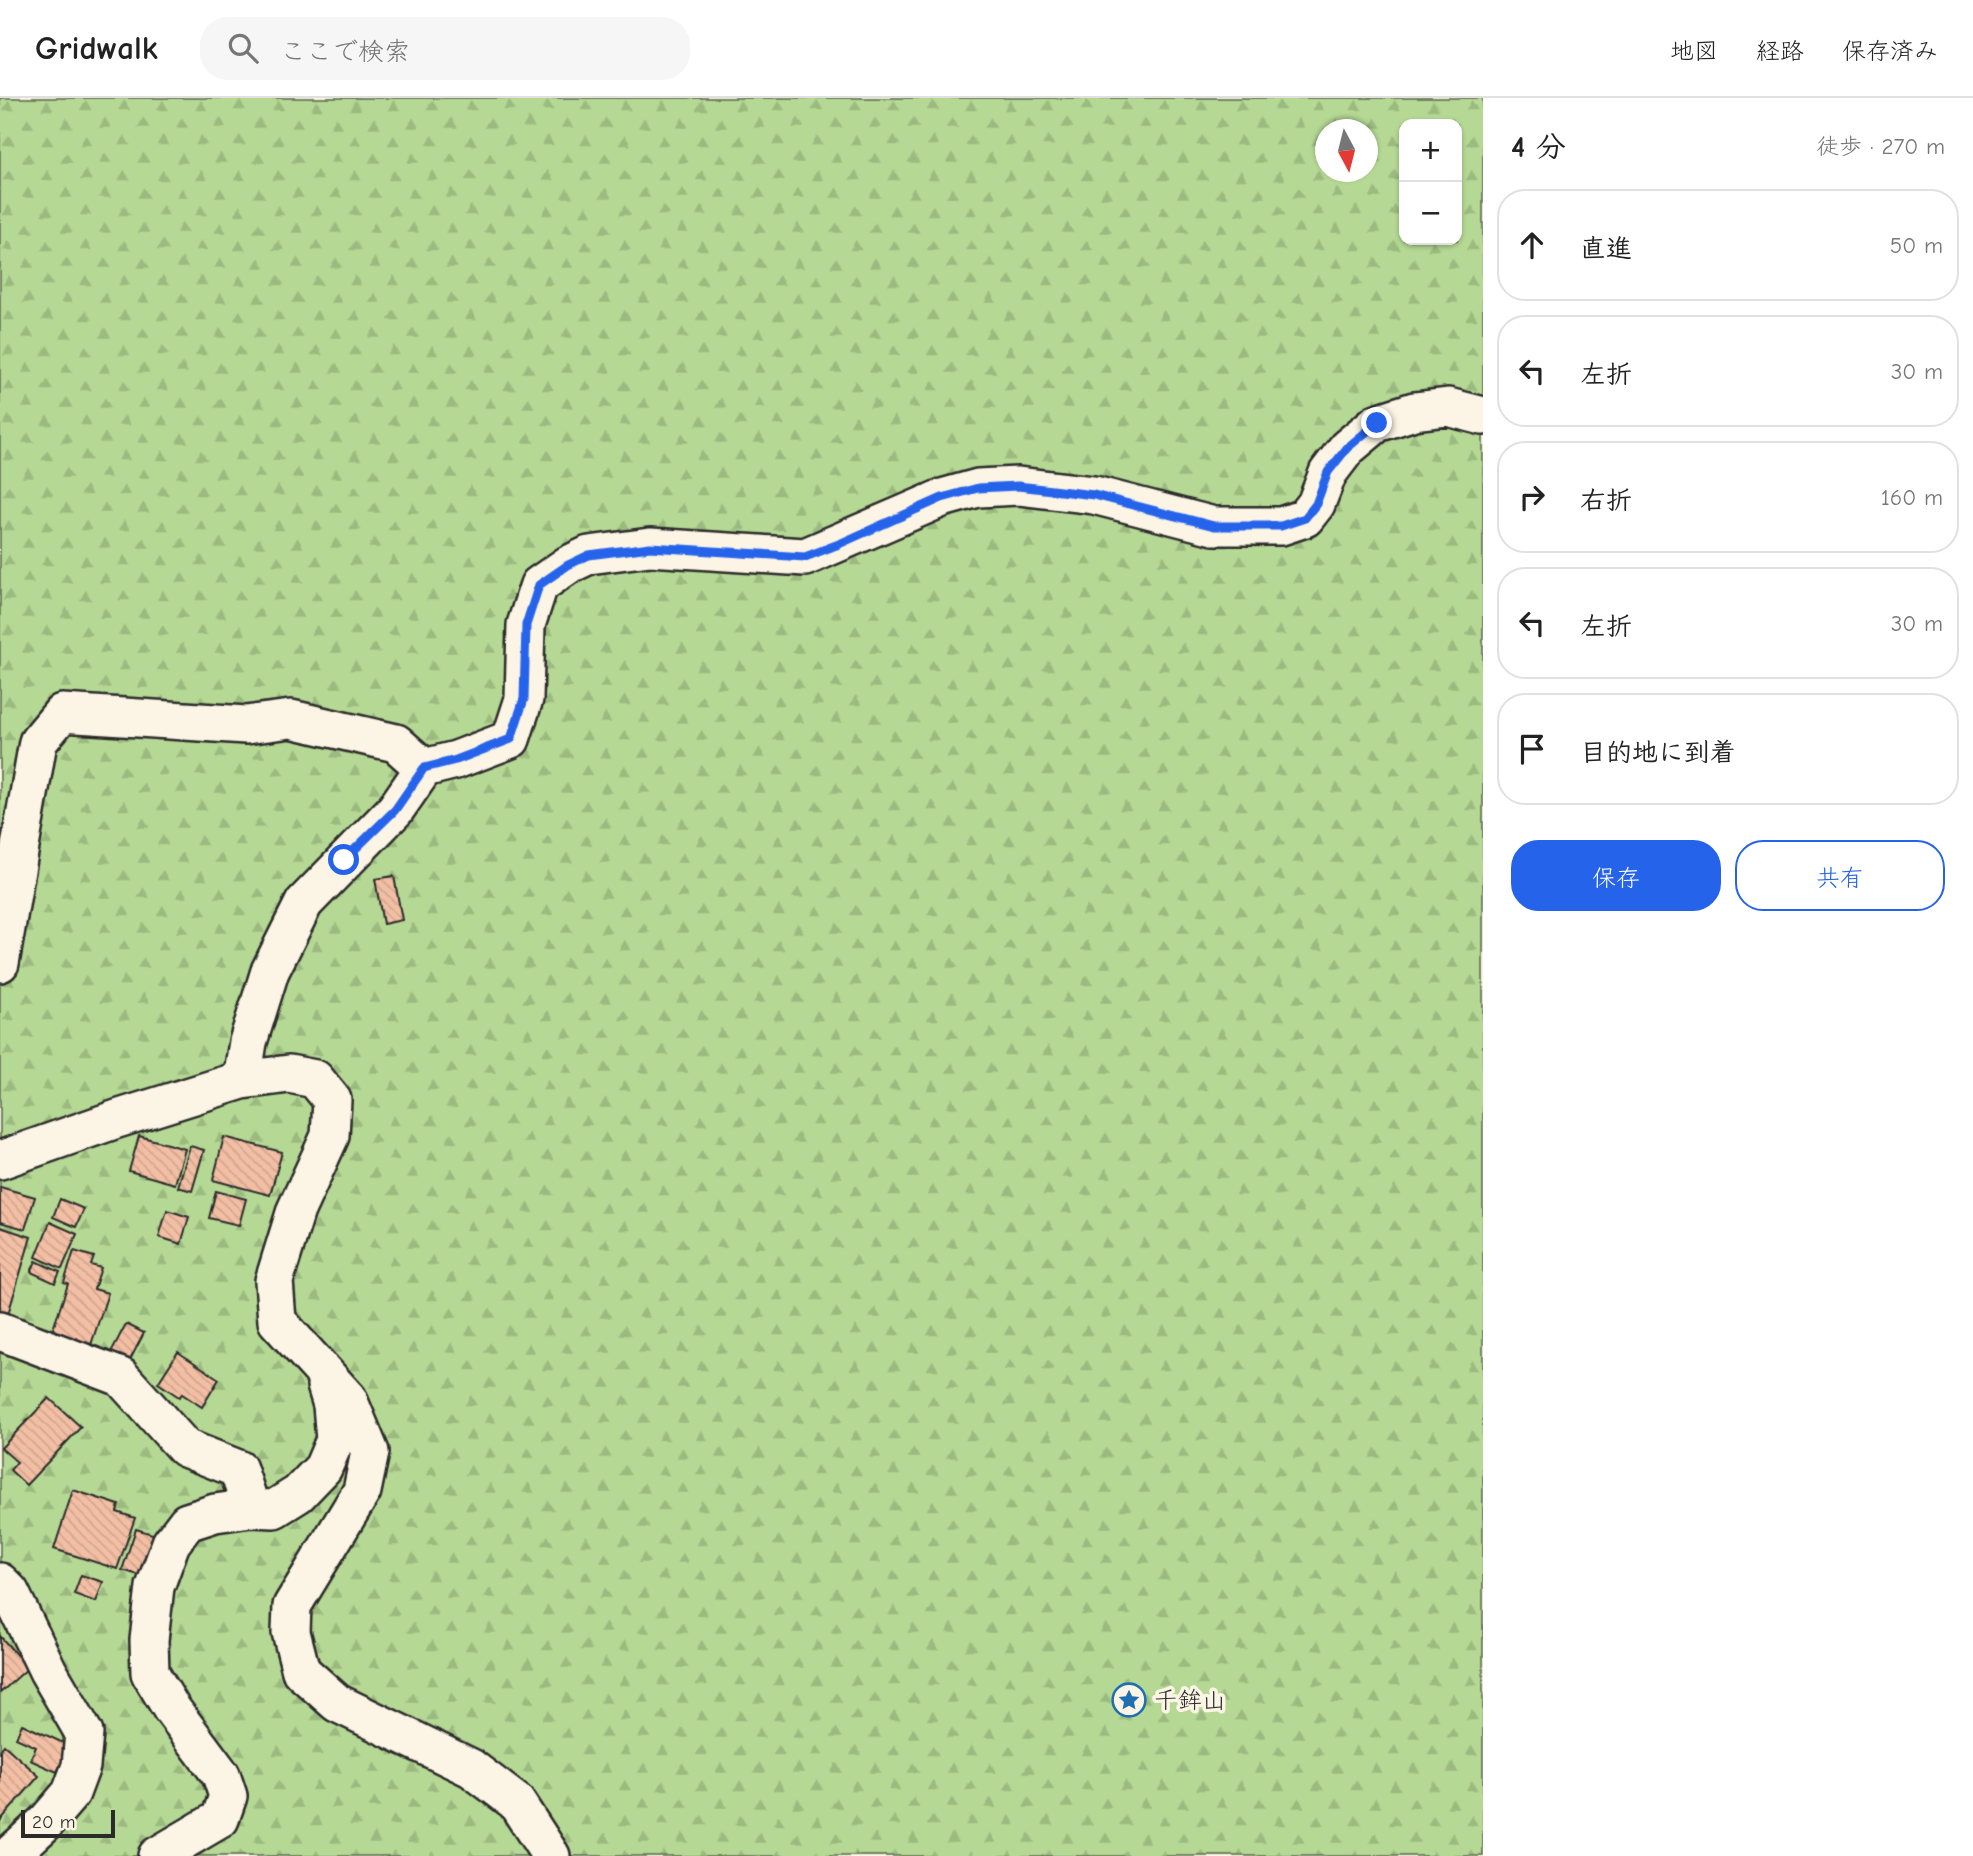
<!DOCTYPE html>
<html lang="ja">
<meta charset="utf-8">
<style>
body{margin:0;font-family:"Comic Neue","Klee One",sans-serif;background:#f6f6f6;color:#222}
.controls{position:absolute;right:21px;top:21px;display:grid;overflow:hidden;border-radius:14px;box-shadow:0 2px 5px #0004}
.controls button{width:63px;height:63px;display:grid;place-items:center;padding:0;border:0;border-bottom:2px solid #e0e0e0;background:#fff;color:#222;font:35px sans-serif}
.compass{position:absolute;left:1315px;top:21px;width:63px;height:63px;border-radius:50%;background:#fff;box-shadow:0 2px 5px #0004;rotate:173deg}
.scale{position:absolute;left:21px;bottom:18px;width:94px;box-sizing:border-box;padding-left:7px;border:4px solid #2b2b2b;border-top:0;font-size:19px;line-height:24px;white-space:nowrap;color:#2b2b2b;-webkit-text-stroke:5px #fcf5e5;paint-order:stroke}
.stop{position:absolute;width:21px;height:21px;margin:-16px;border:5px solid #2563eb;border-radius:50%;background:#fff}
.stop.end{background:#2563eb;border-color:#fff;box-shadow:0 2px 7px #0008}
.list{margin:0;padding:0;list-style:none}
h2{display:flex;justify-content:space-between;align-items:center;height:91px;margin:0;padding:0 28px;font-size:30px}
h2 small{font-size:23px;font-weight:400;color:#767676}
.list li{display:grid;grid-template-columns:46px 1fr auto;gap:21px;align-items:center;box-sizing:border-box;height:112px;margin:0 14px 14px;padding:0 14px;border:2px solid #e0e0e0;border-radius:28px}
.list b{display:block;font-size:26px;white-space:nowrap}
.list em{font-size:23px;font-style:normal;color:#767676}
.actions{display:flex;gap:14px;padding:21px 28px}
.actions a{flex:1;padding:16px 0;border:2px solid #2563eb;border-radius:28px;text-align:center;font-size:24px;color:#2563eb}
.actions .main{background:#2563eb;color:#fff}
.icon{flex:none;width:38px;height:38px;fill:none;stroke:currentColor;stroke-width:2;stroke-linecap:round;stroke-linejoin:round}
.map{position:relative;flex:none;width:1483px;height:1758px;overflow:hidden}
header{display:flex;align-items:center;gap:42px;box-sizing:border-box;height:98px;padding:0 35px;background:#fff;border-bottom:2px solid #e0e0e0}
header strong{font-size:33px}
nav{display:flex;gap:38px;margin-inline-start:auto;font-size:24px}
.search{width:490px;height:63px;background:#f6f6f6;display:flex;align-items:center;gap:18px;box-sizing:border-box;padding:0 24px;border-radius:28px;color:#767676;font-size:26px}
main{display:flex}
aside{flex:1;background:#fff}
.map>svg:first-child{display:block}
.forest{fill:url(#forest-firs);stroke:#708260;stroke-width:2;fill-rule:evenodd}
.building{fill:url(#building-back-hatch);stroke:#2b2b2b;stroke-width:2}
.lines{fill:none;stroke-linecap:round;stroke-linejoin:round}
.minor-casing{stroke:#2b2b2b;stroke-width:42}
.minor{stroke:#fcf5e5;stroke-width:37}
.route{stroke:#2563eb;stroke-width:9}
.labels{text-anchor:middle;dominant-baseline:central;stroke-width:7;stroke-linejoin:round;paint-order:stroke}
.poi-label{font-size:24px;fill:#2b2b2b;stroke:#fcf5e5;text-anchor:start}
</style>
<header>
<strong>Gridwalk</strong>
<div class="search"><svg class="icon" aria-label="search" viewBox="0 0 24 24"><circle cx="10" cy="10" r="6"/><path d="M15 15l6 6"/></svg>ここで検索</div>
<nav><a>地図</a><a>経路</a><a>保存済み</a></nav>
</header>
<main>
<div class="map">
<svg width="1483" height="1758" viewBox="0 0 1483 1758">
<defs>
<pattern id="forest-firs" width="22" height="20" patternUnits="userSpaceOnUse" patternTransform="scale(1.75)"><rect width="22" height="20" fill="#b5d994"/><path d="M5 1l3.5 6h-7zM16 11l3.5 6h-7z" fill="#9cba80"/></pattern>
<pattern id="building-back-hatch" width="6" height="6" patternUnits="userSpaceOnUse" patternTransform="scale(1.75)"><rect width="6" height="6" fill="#f3bfa4"/><path d="M-1 5l2 2M0 0l6 6M5-1l2 2" fill="none" stroke="#d0a48d"/></pattern>
</defs>
<rect width="100%" height="100%" fill="#fcf5e5"/>
<filter id="ink" filterUnits="userSpaceOnUse"><feTurbulence type="fractalNoise" baseFrequency=".0143" numOctaves="2"/><feDisplacementMap in="SourceGraphic" scale="14" xChannelSelector="R" yChannelSelector="G"/><feConvolveMatrix kernelMatrix="1 2 1 2 8 2 1 2 1" color-interpolation-filters="sRGB"/></filter>
<g filter="url(#ink)">
<path class="forest" d="M0 0H1483V1758H0ZM1404 26H1457V142H1404ZM1325 32H1367V74H1325Z"/>
<path class="building" d="M394 778 402 822 383 826 375 781Z
M139 1038 185 1051 175 1086 129 1073Z
M224 1039 282 1054 270 1097 213 1082Z
M190 1048 204 1052 192 1093 178 1089Z
M0 1089 35 1099 25 1131 0 1124Z
M216 1093 246 1101 239 1127 209 1120Z
M60 1101 84 1111 76 1129 53 1119Z
M167 1112 189 1119 181 1146 159 1139Z
M50 1124 77 1136 62 1171 36 1159Z
M0 1129 31 1139 8 1216 0 1214Z
M74 1153 94 1159 91 1167 101 1170 94 1191 108 1195 90 1250 51 1237 68 1186 64 1185Z
M36 1163 60 1174 55 1185 31 1174Z
M126 1226 144 1235 128 1266 110 1256Z
M178 1254 219 1281 202 1309 182 1296 179 1299 158 1285Z
M49 1300 81 1329 26 1387 10 1372 17 1364 1 1350Z
M73 1392 119 1407 117 1414 135 1420 117 1471 54 1451Z
M136 1431 162 1439 149 1480 122 1472Z
M81 1477 103 1484 96 1504 74 1496Z
M0 1538 28 1570 0 1595Z
M22 1626 70 1648 57 1674 30 1662 36 1649 16 1640Z
M4 1647 39 1678 0 1723V1652Z"/>
<g class="lines">
<defs>
<path id="minor" d="M0 865 38 644 62 615 246 627 291 621 396 645 424 670
M242 982 248 944 270 873 304 805 395 712 424 670 456 662 511 641 524 601 526 527 539 487 568 467 589 457 650 449 805 459 942 400 978 390 1018 388 1094 397 1214 428H1281L1305 420 1316 406 1328 375 1347 350 1377 325 1414 313 1448 309 1483 318
M0 1062 117 1021 242 982 289 976 315 981 332 1002 330 1038 296 1112 274 1183 277 1223 348 1301 370 1354 362 1393 292 1508 291 1534 301 1573 337 1605 471 1670 516 1704 551 1758
M0 1233 121 1279 185 1350 238 1371 251 1410
M0 1484 10 1494 48 1573 84 1635 81 1668 71 1695 47 1723 9 1758
M157 1758 220 1721 228 1698 221 1677 171 1610 150 1575 149 1542 155 1489 171 1445 187 1424 215 1415 251 1410 274 1411 298 1396 323 1370 335 1342 332 1307 326 1287"/>
</defs>
<use href="#minor" class="minor-casing"/>
<use href="#minor" class="minor"/>
</g>
</g>
<g class="lines" filter="url(#ink)">
<path class="route" d="M344 762 395 712 424 670 456 662 511 641 524 601 526 527 539 487 568 467 589 457 650 449 805 459 839 446 942 400 978 390 1018 388 1094 397 1214 428H1281L1305 420 1316 406 1328 374 1347 350 1377 325"/>
</g>
<defs>
<symbol id="sight-ring" viewBox="-11 -11 22 22"><circle r="9.5" fill="#fcf5e5" stroke="#1f6fb2" stroke-width="1.5"/><path d="M0-6L1.8-2.2L6-1.7L2.9 1.2L3.7 5.4L0 3.3L-3.7 5.4L-2.9 1.2L-6-1.7L-1.8-2.2Z" fill="#1f6fb2"/></symbol>
</defs>
<g fill-rule="evenodd">
<use href="#sight-ring" x="1110" y="1583" width="38" height="38"/>
</g>
<g class="labels">
<g class="poi-label">
<text x="1154" y="1602">千鉾山</text>
</g>
</g>
</svg>
<div class="controls">
<button>+</button>
<button>−</button>
</div>
<svg class="compass" viewBox="-18 -18 36 36"><path d="M0-13l5 13h-10z" fill="#e53935"/><path d="M0 13l5-13h-10z" fill="#767676"/></svg>
<div class="scale">20 m</div>
<div class="stop" style="left:344px;top:762px"></div>
<div class="stop end" style="left:1377px;top:325px"></div>
</div>
<aside>
<h2>4 分<small>徒歩 · 270 m</small></h2>
<ul class="list">
<li><svg class="icon" aria-label="ahead" viewBox="0 0 24 24"><path d="M12 20V5M6 11l6-6 6 6"/></svg><div><b>直進</b></div><em>50 m</em></li>
<li><svg class="icon" aria-label="left" viewBox="0 0 24 24"><path d="M17 20v-9H6M10 6l-5 5 5 5"/></svg><div><b>左折</b></div><em>30 m</em></li>
<li><svg class="icon" aria-label="right" viewBox="0 0 24 24"><path d="M7 20v-9h11M14 6l5 5-5 5"/></svg><div><b>右折</b></div><em>160 m</em></li>
<li><svg class="icon" aria-label="left" viewBox="0 0 24 24"><path d="M17 20v-9H6M10 6l-5 5 5 5"/></svg><div><b>左折</b></div><em>30 m</em></li>
<li><svg class="icon" aria-label="arrive" viewBox="0 0 24 24"><path d="M6 21V4h12l-3 4 3 4H6"/></svg><div><b>目的地に到着</b></div></li>
</ul>
<div class="actions"><a class="main">保存</a><a>共有</a></div>
</aside>
</main>
